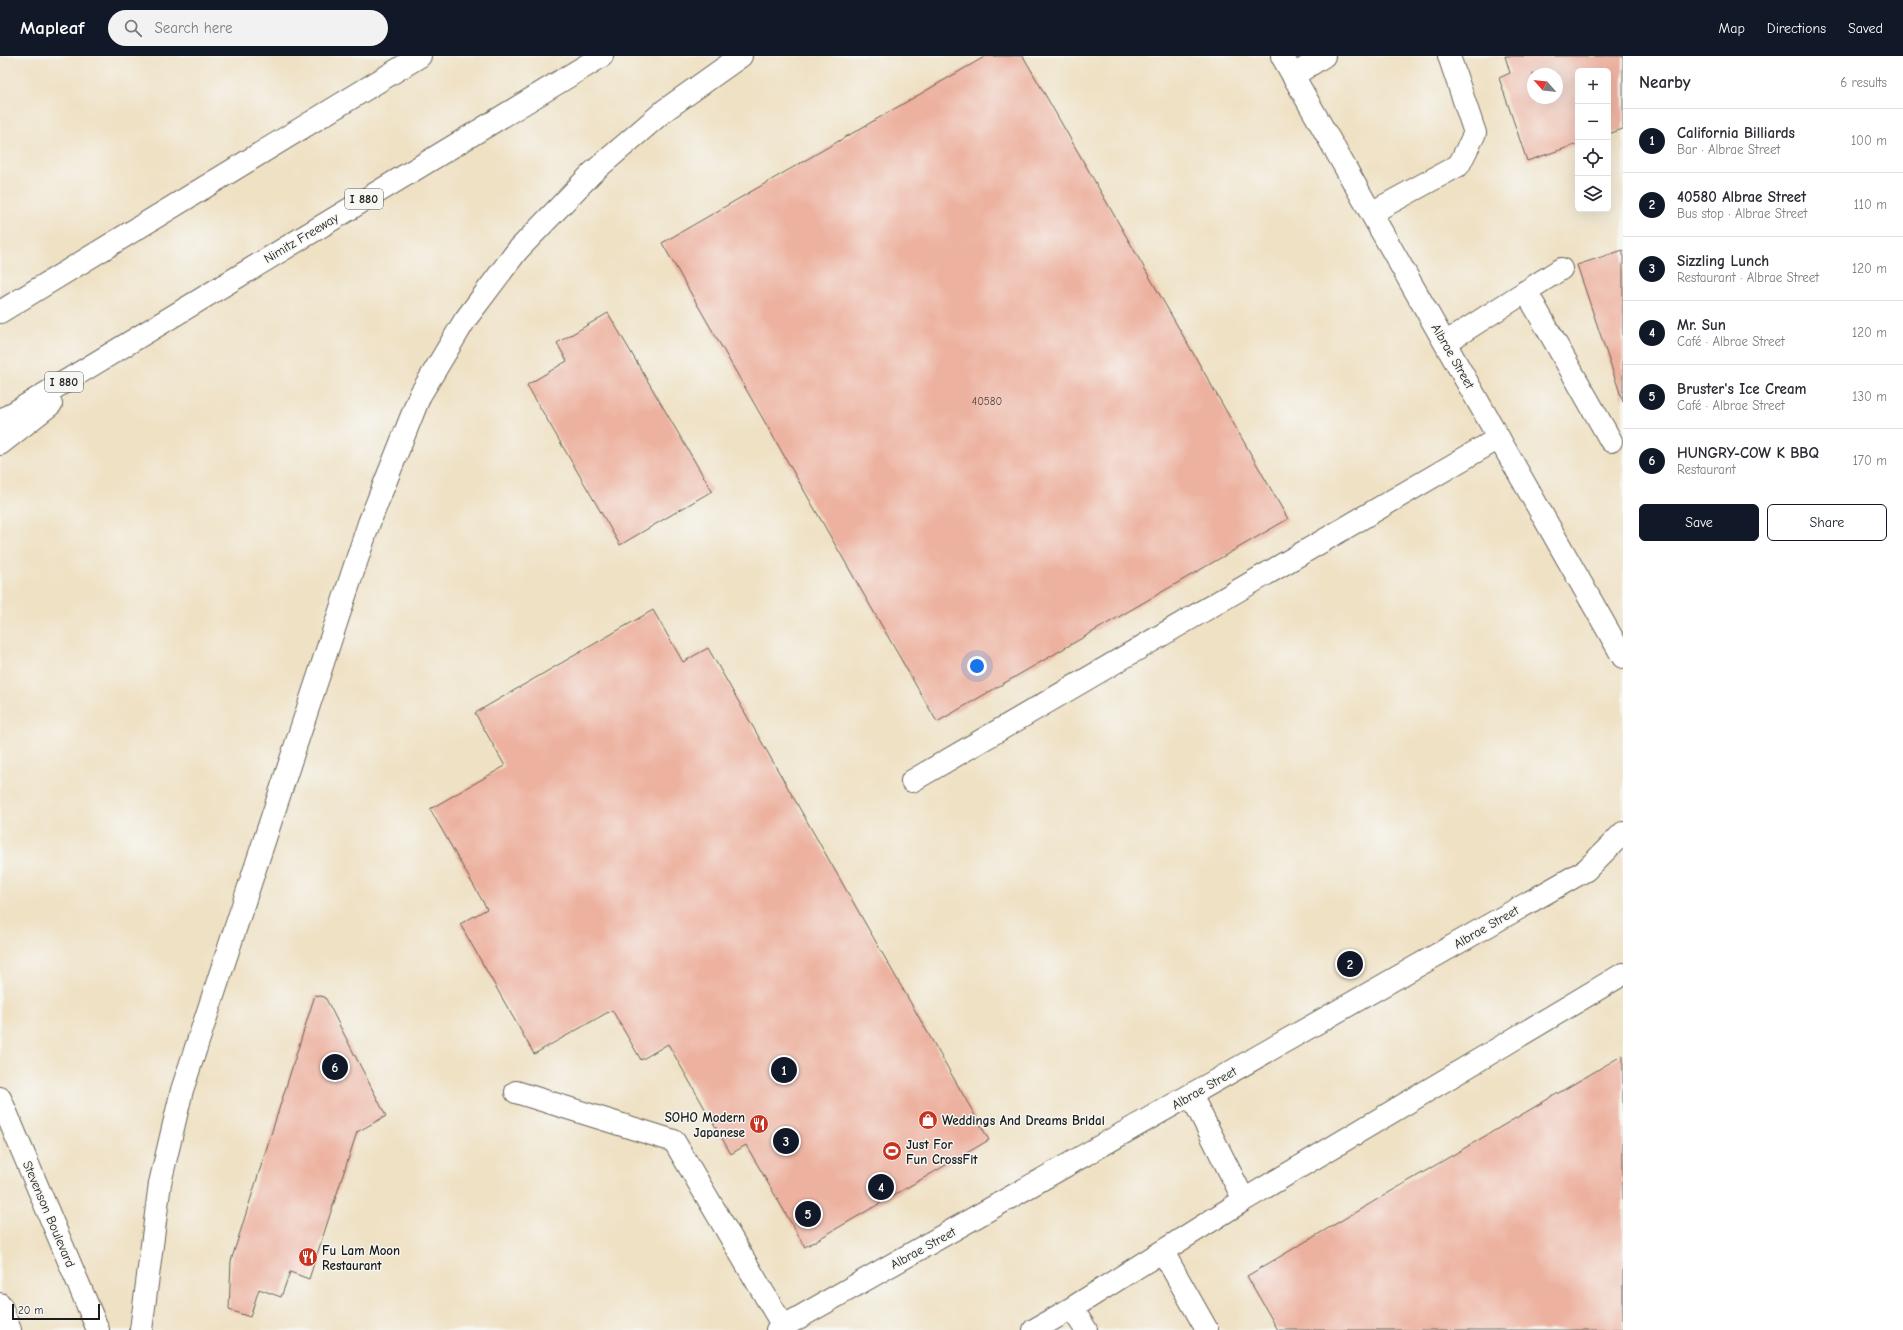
<!DOCTYPE html>
<meta charset="utf-8">
<style>
body{margin:0;font-family:"Comic Neue",sans-serif;background:#f2f2f3;color:#2b2b33}
.controls{position:absolute;right:12px;top:12px;display:grid;overflow:hidden;border-radius:6px;box-shadow:0 4px 16px #0002}
.controls button{width:36px;height:36px;display:grid;place-items:center;padding:0;border:0;border-bottom:1px solid #e1e1e2;background:#fff;color:#2b2b33;font:20px sans-serif}
.compass{position:absolute;left:1527px;top:12px;width:36px;height:36px;border-radius:50%;background:#fff;box-shadow:0 4px 16px #0002;rotate:297deg}
.scale{position:absolute;left:12px;bottom:10px;width:88px;box-sizing:border-box;padding-left:4px;border:2px solid #1c1c1c;border-top:0;font-size:11px;line-height:14px;white-space:nowrap;color:#1c1c1c;-webkit-text-stroke:3px #f6f6f2;paint-order:stroke}
.you{position:absolute;left:977px;top:610px;width:14px;height:14px;margin:-10px;border:3px solid #fff;border-radius:50%;background:#1a73e8;box-shadow:0 0 0 6px #1a73e833}
.badge{display:grid;place-items:center;width:26px;height:26px;border-radius:50%;background:#111827;color:#fff;font-size:13px;font-weight:700}
.pin{position:absolute;translate:-50% -50%;border:2px solid #fff;box-shadow:0 1px 4px #0006}
.list{margin:0;padding:0;list-style:none}
h2{display:flex;justify-content:space-between;align-items:center;height:52px;margin:0;padding:0 16px;font-size:17px}
h2 small{font-size:13px;font-weight:400;color:#7c7c81}
.list li{display:grid;grid-template-columns:26px 1fr auto;gap:12px;align-items:center;box-sizing:border-box;height:64px;padding:0 16px;border-top:1px solid #e1e1e2}
.list b{display:block;font-size:15px;white-space:nowrap}
.list p{margin:0;font-size:13px;white-space:nowrap;color:#7c7c81}
.list em{font-size:13px;font-style:normal;color:#7c7c81}
.actions{display:flex;gap:8px;padding:12px 16px}
.actions a{flex:1;padding:9px 0;border:1px solid #111827;border-radius:6px;text-align:center;font-size:14px;color:#111827}
.actions .main{background:#111827;color:#fff}
.icon{flex:none;width:22px;height:22px;fill:none;stroke:currentColor;stroke-width:2;stroke-linecap:round;stroke-linejoin:round}
.map{position:relative;flex:none;width:1623px;height:1274px;overflow:hidden}
header{display:flex;align-items:center;gap:24px;box-sizing:border-box;height:56px;padding:0 20px;background:#111827;color:#fff}
header strong{font-size:19px}
nav{display:flex;gap:22px;margin-inline-start:auto;font-size:14px}
.search{width:280px;height:36px;background:#f2f2f3;display:flex;align-items:center;gap:10px;box-sizing:border-box;padding:0 14px;border-radius:22px;color:#7c7c81;font-size:15px}
main{display:flex}
aside{flex:1;background:#fff}
.map>svg:first-child{display:block}
.building{fill:#edb19f;fill-rule:evenodd}
.lines{fill:none;stroke-linecap:round;stroke-linejoin:round}
.minor-casing{stroke:#666157;stroke-width:24}
.major-casing{stroke:#666157;stroke-width:24}
.highway-casing{stroke:#666157;stroke-width:24}
.minor{stroke:#fff;stroke-width:22}
.major{stroke:#fff;stroke-width:22}
.highway{stroke:#fff;stroke-width:22}
.labels{text-anchor:middle;dominant-baseline:central;stroke-width:3;stroke-linejoin:round;paint-order:stroke}
.number-label{font-size:11px;fill:#50413d}
.shield{fill:#f6f6f2;stroke:#5d5d5c;stroke-width:1}
.shield-label{font-size:12px;font-weight:bold;fill:#1c1c1c}
.street-label{font-size:13px;fill:#1c1c1c;stroke:#f6f6f2}
.poi-label{font-size:13px;font-weight:bold;fill:#1c1c1c;stroke:#f6f6f2;text-anchor:start}
</style>
<header>
<strong>Mapleaf</strong>
<div class="search"><svg class="icon" aria-label="search" viewBox="0 0 24 24"><circle cx="10" cy="10" r="6"/><path d="M15 15l6 6"/></svg>Search here</div>
<nav><a>Map</a><a>Directions</a><a>Saved</a></nav>
</header>
<main>
<div class="map">
<svg width="1623" height="1274" viewBox="0 0 1623 1274">
<rect width="100%" height="100%" fill="#f6f6f2"/>
<filter id="ink" filterUnits="userSpaceOnUse"><feTurbulence type="fractalNoise" baseFrequency=".025" numOctaves="2"/><feDisplacementMap in="SourceGraphic" scale="8" xChannelSelector="R" yChannelSelector="G"/><feConvolveMatrix kernelMatrix="1 2 1 2 8 2 1 2 1" color-interpolation-filters="sRGB"/></filter>
<filter id="wash" filterUnits="userSpaceOnUse"><feTurbulence type="fractalNoise" baseFrequency=".012" numOctaves="4" result="noise"/><feDisplacementMap in="SourceGraphic" scale="16" xChannelSelector="R" yChannelSelector="G"/><feGaussianBlur stdDeviation="0.9" result="paint"/><feColorMatrix in="noise" values="0 0 0 0 0 0 0 0 0 0 0 0 0 0 0 0 0 1.4 0 .05"/><feComposite in="paint" operator="in"/></filter>
<g filter="url(#wash)">
<rect width="100%" height="100%" fill="#efe1c4"/>
<g id="blocks">
<path class="building" d="M986 0H1023L1288 463 937 666 662 187Z
M1505 0H1623V73L1608 78V15H1578V88L1527 105 1499 22 1510 17ZM1533 18H1557V42H1533Z
M1623 194V346L1577 209Z
M608 257 712 435 620 489 527 329 567 305 557 287Z
M653 554 683 606 708 592 989 1084 805 1191 746 1089 731 1098 668 988 641 1004 612 954 534 998 460 868 487 853 430 753 505 710 475 657Z
M315 939 325 941 386 1060 357 1076 309 1223 290 1216 281 1241 259 1233 250 1261 229 1254 231 1205Z
M1623 999V1274H1278L1247 1220Z"/>
</g>
</g>
<g filter="url(#ink)">
<use href="#blocks" fill-opacity="0" stroke="#666157" stroke-width="1"/>
<g class="lines">
<defs>
<path id="minor" d="M1282 0 1623 601
M1293 20 1324 0
M1371 157 1459 109 1475 77 1449 0
M1526 235 1611 385
M1445 287 1561 213
M912 725 1499 382
M516 1036 674 1085 783 1270
M1191 1039 1244 1144
M1163 1196 1207 1274
M777 1274 1586 814 1623 777
M1034 1274 1072 1252
M1086 1274 1072 1252 1244 1144 1623 918"/>
<path id="major" d="M0 1042 98 1274
M0 1248 10 1274"/>
<path id="highway" d="M0 256 420 0
M0 365 602 0
M0 388 51 348
M141 1274 160 1127 182 1034 369 467 420 339 465 264 517 195 592 117 665 54 741 0"/>
</defs>
<use href="#minor" class="minor-casing"/>
<use href="#major" class="major-casing"/>
<use href="#highway" class="highway-casing"/>
<use href="#minor" class="minor"/>
<use href="#major" class="major"/>
<use href="#highway" class="highway"/>
</g>
</g>
<defs>
<symbol id="shop-disc" viewBox="-11 -11 22 22"><circle r="9.5" fill="#c8321e" stroke="#f6f6f2"/><path d="M-5-2.5h2.3a2.7 3.5 0 0 1 5.4 0H5L5.5 6h-11ZM-1.5-2.5h3a1.5 2.3 0 0 0-3 0Z" fill="#fff"/></symbol>
<symbol id="restaurant-disc" viewBox="-11 -11 22 22"><circle r="9.5" fill="#c8321e" stroke="#f6f6f2"/><path d="M-5-6h1v4h1v-4h1v4h1v-4h1v5L-1.5 .5V6h-2V.5L-5-1ZM5-6V6H3V1.5H1.5Q1.5-4 5-6Z" fill="#fff"/></symbol>
<symbol id="stadium-disc" viewBox="-11 -11 22 22"><circle r="9.5" fill="#c8321e" stroke="#f6f6f2"/><path d="M0-5a6.5 5 0 1 0 0 10a6.5 5 0 1 0 0-10ZM-3.5-1.8h7v3.6h-7Z" fill="#fff"/></symbol>
</defs>
<g fill-rule="evenodd">
<use href="#shop-disc" x="917" y="1053" width="22" height="22"/>
<use href="#restaurant-disc" x="748" y="1057" width="22" height="22"/>
<use href="#stadium-disc" x="881" y="1084" width="22" height="22"/>
<use href="#restaurant-disc" x="297" y="1190" width="22" height="22"/>
</g>
<g class="labels">
<g class="number-label">
<text x="987" y="345">40580</text>
</g>
<g class="shield">
<rect x="345" y="133" width="38" height="20" rx="3"/>
<rect x="45" y="316" width="38" height="20" rx="3"/>
</g>
<g class="shield-label">
<text x="364" y="143">I 880</text>
<text x="64" y="326">I 880</text>
</g>
<g class="street-label">
<text transform="translate(301 182) rotate(-31)">Nimitz Freeway</text>
<text transform="translate(1453 300) rotate(60)">Albrae Street</text>
<text transform="translate(1486 871) rotate(-30)">Albrae Street</text>
<text transform="translate(1204 1032) rotate(-30)">Albrae Street</text>
<text transform="translate(49 1158) rotate(67)">Stevenson Boulevard</text>
<text transform="translate(923 1192) rotate(-29)">Albrae Street</text>
</g>
<g class="poi-label">
<text x="745" y="1061" text-anchor="end">SOHO Modern<tspan x="745" dy="15">Japanese</tspan></text>
<text x="942" y="1064">Weddings And Dreams Bridal</text>
<text x="906" y="1088">Just For<tspan x="906" dy="15">Fun CrossFit</tspan></text>
<text x="322" y="1194">Fu Lam Moon<tspan x="322" dy="15">Restaurant</tspan></text>
</g>
</g>
</svg>
<div class="controls">
<button>+</button>
<button>−</button>
<button><svg class="icon" aria-label="locate" viewBox="0 0 24 24"><circle cx="12" cy="12" r="6"/><path d="M12 2v4M12 18v4M2 12h4M18 12h4"/></svg></button>
<button><svg class="icon" aria-label="layers" viewBox="0 0 24 24"><path d="M12 4l9 5-9 5-9-5zM3 14l9 5 9-5"/></svg></button>
</div>
<svg class="compass" viewBox="-18 -18 36 36"><path d="M0-13l5 13h-10z" fill="#e53935"/><path d="M0 13l5-13h-10z" fill="#7c7c81"/></svg>
<div class="scale">20 m</div>
<div class="you"></div>
<div class="pin badge" style="left:784px;top:1014px">1</div>
<div class="pin badge" style="left:1350px;top:908px">2</div>
<div class="pin badge" style="left:786px;top:1085px">3</div>
<div class="pin badge" style="left:881px;top:1131px">4</div>
<div class="pin badge" style="left:808px;top:1158px">5</div>
<div class="pin badge" style="left:335px;top:1011px">6</div>
</div>
<aside>
<h2>Nearby<small>6 results</small></h2>
<ul class="list">
<li><span class="badge">1</span><div><b>California Billiards</b><p>Bar · Albrae Street</p></div><em>100 m</em></li>
<li><span class="badge">2</span><div><b>40580 Albrae Street</b><p>Bus stop · Albrae Street</p></div><em>110 m</em></li>
<li><span class="badge">3</span><div><b>Sizzling Lunch</b><p>Restaurant · Albrae Street</p></div><em>120 m</em></li>
<li><span class="badge">4</span><div><b>Mr. Sun</b><p>Café · Albrae Street</p></div><em>120 m</em></li>
<li><span class="badge">5</span><div><b>Bruster's Ice Cream</b><p>Café · Albrae Street</p></div><em>130 m</em></li>
<li><span class="badge">6</span><div><b>HUNGRY-COW K BBQ</b><p>Restaurant</p></div><em>170 m</em></li>
</ul>
<div class="actions"><a class="main">Save</a><a>Share</a></div>
</aside>
</main>
